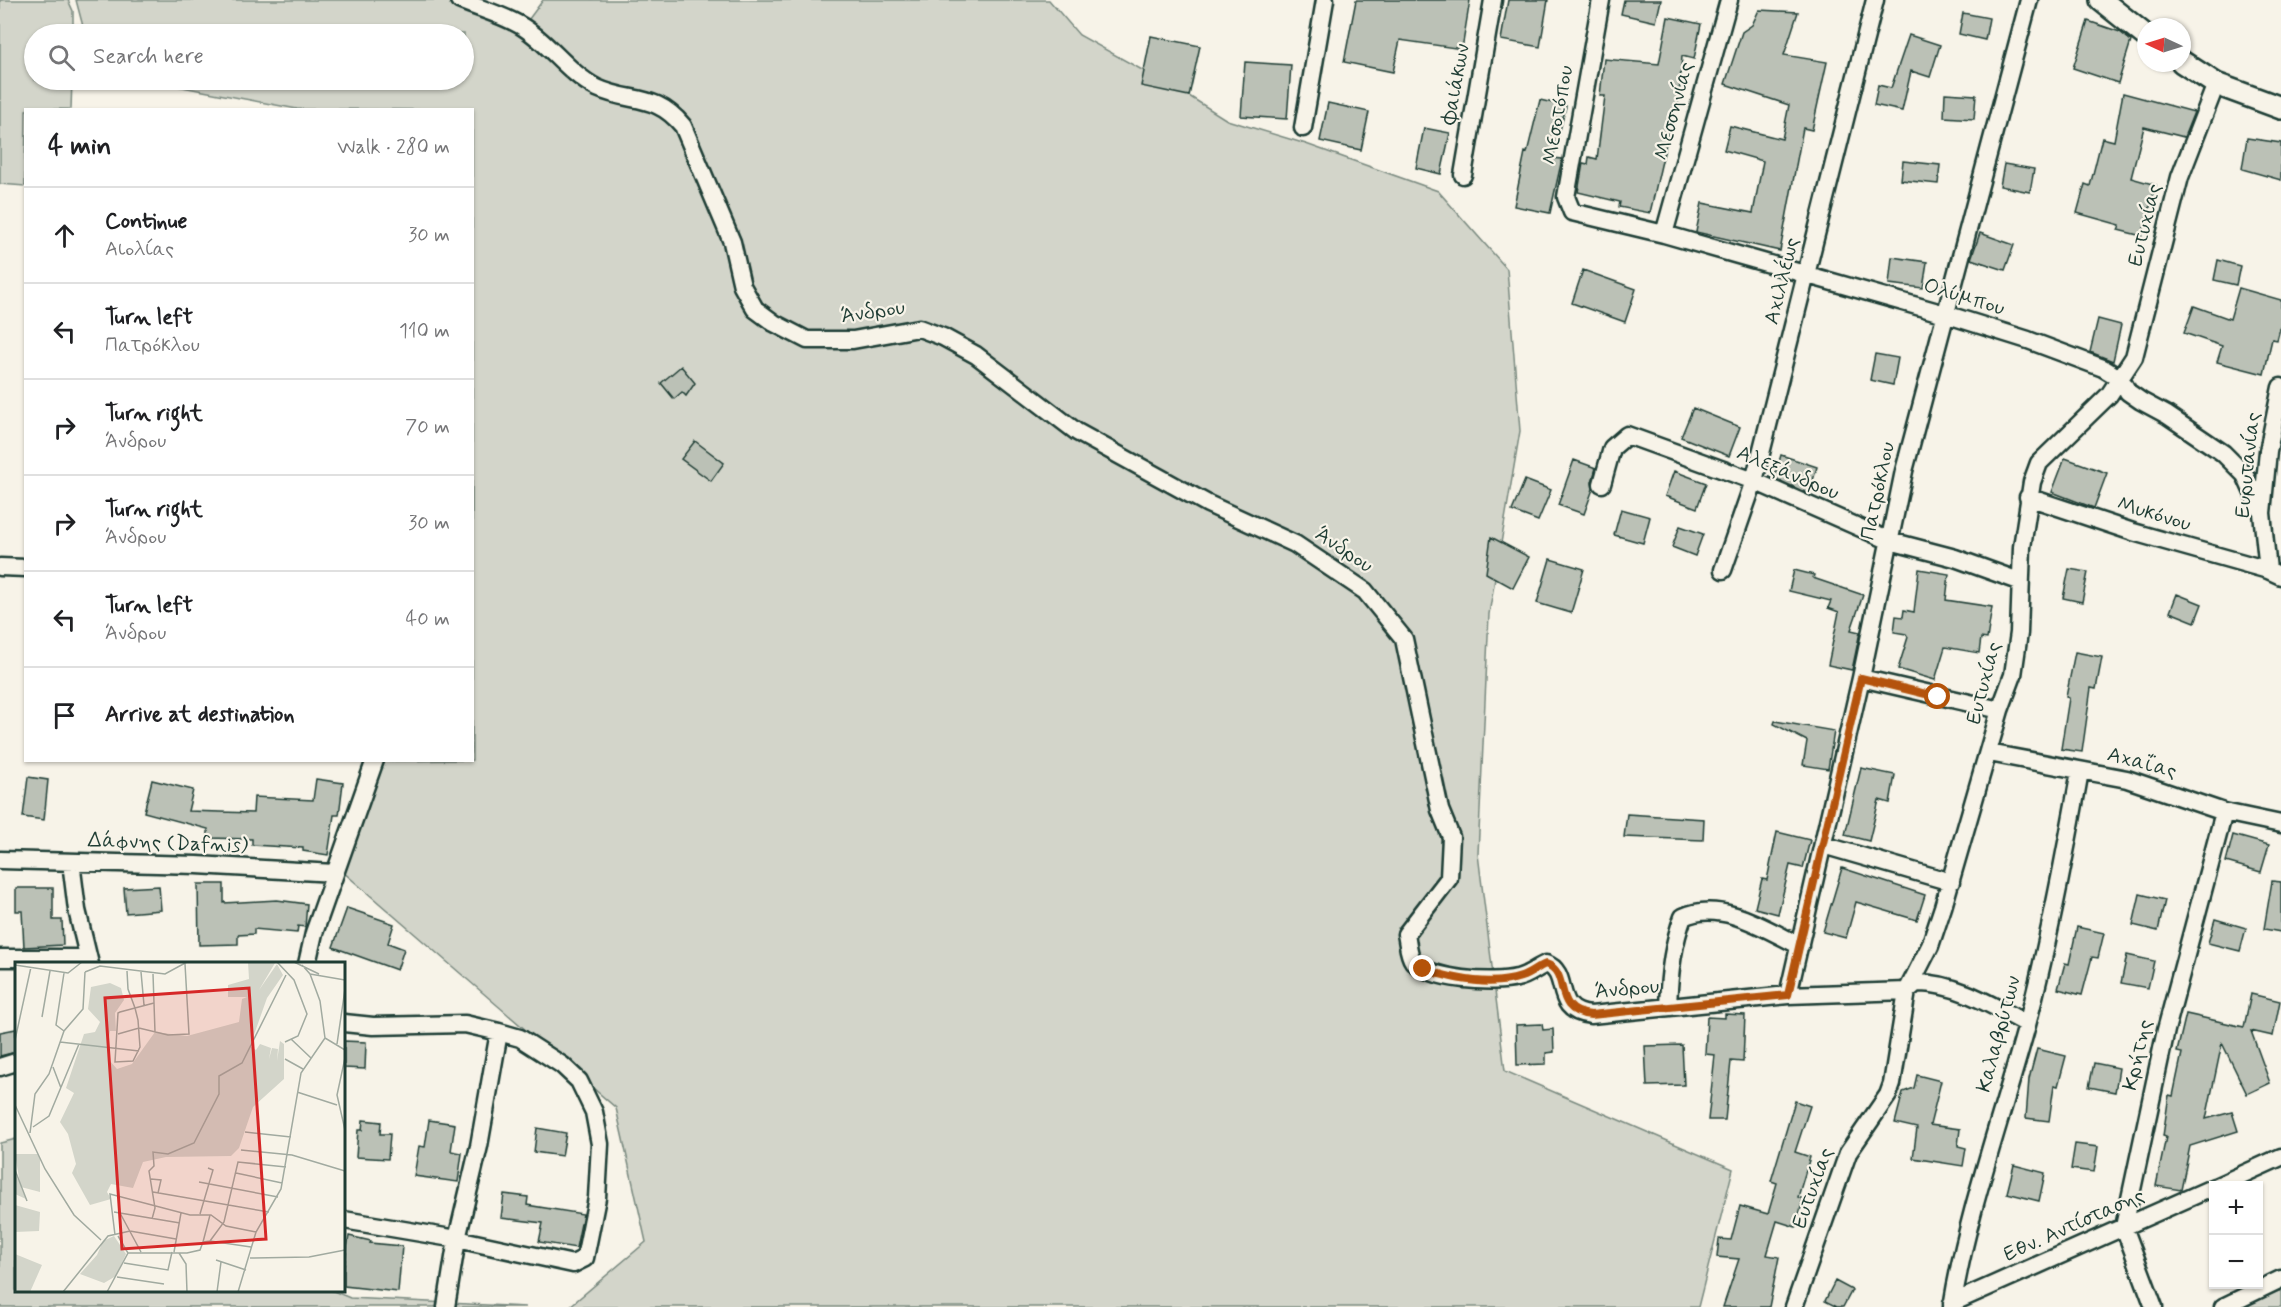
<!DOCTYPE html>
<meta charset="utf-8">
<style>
body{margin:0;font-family:Mynerve,sans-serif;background:#f2f2f2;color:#202124}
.controls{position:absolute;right:18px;bottom:18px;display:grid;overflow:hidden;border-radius:0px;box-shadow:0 2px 4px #0004}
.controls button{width:54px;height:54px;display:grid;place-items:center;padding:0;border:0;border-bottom:2px solid #e0e0e0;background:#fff;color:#202124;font:30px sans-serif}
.compass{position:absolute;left:2137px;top:18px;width:54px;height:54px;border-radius:50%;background:#fff;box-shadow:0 2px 4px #0004;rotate:274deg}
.stop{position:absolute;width:18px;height:18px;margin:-14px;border:4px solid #b45309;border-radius:50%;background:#fff}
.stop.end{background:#b45309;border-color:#fff;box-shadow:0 2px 6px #0008}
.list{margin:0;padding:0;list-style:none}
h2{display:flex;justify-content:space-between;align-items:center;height:78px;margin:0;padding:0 24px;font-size:26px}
h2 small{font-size:20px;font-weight:400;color:#757577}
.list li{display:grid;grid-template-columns:39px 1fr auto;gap:18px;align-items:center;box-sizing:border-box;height:96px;padding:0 24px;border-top:2px solid #e0e0e0}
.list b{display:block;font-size:22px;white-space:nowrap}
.list p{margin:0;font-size:20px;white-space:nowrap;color:#757577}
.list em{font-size:20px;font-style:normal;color:#757577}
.icon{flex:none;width:33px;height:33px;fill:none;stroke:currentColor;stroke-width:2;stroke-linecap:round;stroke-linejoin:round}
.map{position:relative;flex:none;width:2281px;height:1307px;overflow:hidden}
.search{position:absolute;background:#fff;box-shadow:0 2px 4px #0004;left:24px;top:24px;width:450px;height:66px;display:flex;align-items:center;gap:15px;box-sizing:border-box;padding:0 21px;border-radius:33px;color:#757577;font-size:22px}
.panel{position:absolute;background:#fff;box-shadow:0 2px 4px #0004;left:24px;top:108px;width:450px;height:654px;border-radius:0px}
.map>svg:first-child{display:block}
.green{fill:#d3d5ca;stroke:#79897f;stroke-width:1.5}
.building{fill:#bbc1b6;stroke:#1f3d34;stroke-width:1.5}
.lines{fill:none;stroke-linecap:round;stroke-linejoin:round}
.minor-casing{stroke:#1f3d34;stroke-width:21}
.tertiary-casing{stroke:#1f3d34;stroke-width:26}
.minor{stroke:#f7f3e8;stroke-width:16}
.tertiary{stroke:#f7f3e8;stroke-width:21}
.route{stroke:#b45309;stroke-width:8}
.labels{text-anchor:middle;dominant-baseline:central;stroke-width:4.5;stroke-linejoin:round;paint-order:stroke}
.street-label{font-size:21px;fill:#1f3d34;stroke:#f7f3e8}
.inset-road{fill:none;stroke:#a1aaa0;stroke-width:1.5}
.view{fill:#d62828;fill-opacity:0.15;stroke:#d62828;stroke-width:3}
.inset-edge{fill:none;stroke:#1f3d34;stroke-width:3}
</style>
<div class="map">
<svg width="2281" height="1307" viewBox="0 0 2281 1307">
<rect width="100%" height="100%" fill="#f7f3e8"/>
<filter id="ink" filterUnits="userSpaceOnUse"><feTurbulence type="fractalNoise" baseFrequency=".0167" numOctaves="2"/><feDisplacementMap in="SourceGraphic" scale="12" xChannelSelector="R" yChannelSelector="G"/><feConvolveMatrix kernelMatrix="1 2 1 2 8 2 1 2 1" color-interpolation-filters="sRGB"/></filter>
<g filter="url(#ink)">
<path class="green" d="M0 0H68L73 11V34H34V80H72L71 109 26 110 25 186 0 184Z
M76 0H472L523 27 543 0H1049L1079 35 1189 96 1227 120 1306 144 1438 191 1507 269 1520 431 1489 614 1478 854 1505 1071 1733 1169 1698 1307H569L646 1242 616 1108 342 871 382 761 472 760V110L297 109 146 80H464V34H85Z
M16 1139V1290H331L350 1298 526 1307H0V1143Z
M2281 1290V1307H2239Z"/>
<path class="building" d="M1356 0H1470L1462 49 1400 40 1393 72 1344 62Z
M1508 0H1548L1540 47 1501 40Z
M1624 0H1661L1656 22 1621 14Z
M1759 10 1798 12 1784 55 1827 62 1812 130 1803 128 1780 251 1696 232 1702 203 1753 213 1763 161 1724 150 1730 126 1782 139 1789 105 1725 84 1742 32 1752 25Z
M1963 13 1989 18 1985 40 1959 34Z
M1668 17 1701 24 1694 59 1682 56 1678 109H1674L1650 213 1619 207 1620 202 1578 192 1583 163 1588 164 1589 157 1597 159 1605 96H1600L1604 59 1659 64Z
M2088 21 2120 32 2131 41 2118 83 2073 68Z
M1909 35 1940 45 1930 77 1911 71 1902 111 1874 105 1878 85 1891 88Z
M1151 36 1200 46 1189 96 1141 86Z
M1245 62 1291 65 1287 119 1241 116Z
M1945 93 1976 95 1974 119 1944 117Z
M2123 93 2194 112 2184 137 2144 127 2131 178 2156 185 2142 236 2118 230 2120 225 2077 213 2085 184 2090 186 2102 138 2114 141Z
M1540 100 1566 106 1553 158 1562 159 1550 213 1514 206 1525 152 1527 153Z
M1328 103 1369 112 1361 150 1320 141Z
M1424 128 1450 133 1441 174 1416 168Z
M2247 138 2281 143V180L2242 169Z
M1903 161 1940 165 1938 184 1901 180Z
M2004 164 2034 169 2030 192 2000 186Z
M1980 233 2014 245 2005 270 1971 259Z
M1892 257 1927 262 1923 288 1889 284Z
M2218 260 2240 266 2236 285 2214 280Z
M1583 270 1636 289 1625 322 1572 303Z
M2239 288 2281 300V325L2277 340 2272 339 2264 374 2217 362 2222 346 2184 333 2194 306 2230 319Z
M2098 319 2121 325 2113 361 2090 352Z
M1875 354 1898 358 1893 385 1870 380Z
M681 366 695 383 686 396 682 392 674 399 661 383Z
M1693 408 1740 427 1729 456 1681 437Z
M695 441 724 463 711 481 681 459Z
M1781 455 1817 467 1809 494 1774 478Z
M2065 458 2107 473 2094 508 2052 492Z
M1574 460 1596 468 1592 482 1593 489 1584 514 1558 505Z
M1674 471 1706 483 1697 508 1665 496Z
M1525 480 1551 490 1538 521 1512 511Z
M1621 509 1650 517 1643 543 1614 535Z
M1680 526 1703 534 1695 556 1672 547Z
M1491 537 1529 557 1513 588 1486 573Z
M1550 559 1584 569 1571 613 1537 603Z
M1919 569 1949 574 1946 600 1992 607 1987 639 1981 638 1979 653 1945 647 1935 680 1898 669 1908 637 1906 634 1894 632 1896 616 1903 617 1904 610 1914 612Z
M2069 569 2088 572 2082 602 2063 598Z
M1794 570 1814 575 1813 578 1863 595 1851 630 1860 632 1852 670 1828 665 1839 612 1828 608 1831 601 1789 591Z
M2177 594 2202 604 2195 622 2170 612Z
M2075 652 2102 657 2096 689 2091 688 2082 752 2061 749 2069 698 2066 697Z
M1775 721 1834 731 1828 769 1803 765 1807 741 1774 724Z
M1861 768 1895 775 1890 803 1879 800 1869 841 1845 835Z
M28 777 48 780 44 820 23 817Z
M316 779 343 783 339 815H334L328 855 303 851V848L252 845V839L208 838V829L144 812 152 780 193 790 188 811 253 813 254 797 313 800Z
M1627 814 1704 819 1703 840 1624 837Z
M1777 832 1810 840 1803 868 1790 865 1778 914 1755 908 1762 879 1767 880Z
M2233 835 2269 845 2261 872 2226 862Z
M1842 868 1925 895 1917 920 1856 902 1846 938 1823 932Z
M2272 881 2281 882V932L2264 929Z
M198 884H224V903L277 900 307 904 305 927 298 926 297 933 254 929V934L238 935V944L199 945Z
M159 886 161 910 126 913 124 888Z
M16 888H53V920H62L63 945 24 947 22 911H16Z
M2140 894 2165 900 2158 931 2133 925Z
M347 908 394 924 388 943 404 949 397 970 333 947Z
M2215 919 2246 928 2240 951 2208 943Z
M2077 927 2104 933 2098 958 2092 957 2082 995 2058 989 2065 963 2069 964Z
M2127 955 2154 961 2148 988 2121 983Z
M2251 994 2280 1001 2273 1036 2251 1031 2270 1083 2247 1094 2222 1043 2206 1119 2232 1112 2238 1131 2190 1146 2181 1190 2156 1186 2166 1137 2163 1136 2169 1095 2173 1096 2182 1053 2177 1052 2186 1014 2244 1027Z
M1725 1014 1745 1015 1743 1062 1731 1061 1725 1120H1708L1715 1055 1705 1054 1707 1017 1725 1018Z
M1542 1024 1543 1030 1553 1029 1554 1052 1546 1053V1064L1517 1065 1516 1025Z
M16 1029V1052L0 1056V1032Z
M344 1041 366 1042 365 1069 344 1068Z
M1682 1045 1684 1085 1647 1086 1645 1046Z
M2037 1049 2066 1056 2058 1086 2054 1085 2049 1121 2026 1118 2029 1079Z
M2094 1063 2119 1068 2115 1092 2089 1087Z
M1917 1075 1941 1081 1930 1125 1960 1129 1958 1146 1966 1148 1963 1166 1913 1158 1917 1128 1895 1123 1903 1092 1914 1088Z
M1795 1101 1810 1106 1795 1152 1810 1157 1798 1197 1803 1199 1796 1227 1777 1221 1767 1255 1779 1257 1769 1307H1723L1739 1259 1717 1257 1719 1239 1731 1240 1740 1206 1768 1214 1777 1183 1771 1181Z
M363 1120 381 1122 380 1134H390L388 1159 356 1157 358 1130H362Z
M429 1120 455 1124 451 1151 462 1153 458 1182 414 1176 419 1146 425 1147Z
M537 1128 566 1133 562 1156 534 1152Z
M2075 1144 2098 1147 2094 1172 2071 1169Z
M2014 1165 2045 1173 2039 1201 2007 1193Z
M504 1194 528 1197 527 1205 583 1214 576 1248 539 1242 543 1223 501 1218Z
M349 1236 371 1241 370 1243 402 1246 398 1292 344 1286V1266Z
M1835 1281 1852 1290 1843 1307H1837L1825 1301Z"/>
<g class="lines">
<defs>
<path id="minor" d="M459 0C480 9 504 15 523 27 550 44 568 73 597 88 632 104 655 92 683 126L732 242 742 286 755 309 774 323 807 340H853L919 328 943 337 976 355 1077 432 1208 504 1295 544 1365 591 1404 639 1440 810 1451 837 1449 878 1406 934C1408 942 1408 954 1413 961 1429 980 1494 984 1517 978 1528 976 1536 968 1546 964 1572 973 1550 1011 1591 1015L1788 995 1907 991 1916 983C1955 982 1993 1006 2027 1024
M1601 0 1566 197 1572 212 1664 234 1945 314 2028 340 2103 368 2121 379 2128 392 2141 401 2167 415 2223 453 2245 475 2262 513
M1303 128 1325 0
M1463 175 1493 0
M1664 234 1729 0
M2281 387 2268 451 2262 513 2268 570 2281 576
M1602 484 1612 448 1627 435 1754 481 1890 541 1955 558 2019 581
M2028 497 2133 532 2268 570
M0 567 26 568
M1723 570 1754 481 1875 0
M1861 678 2000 710
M1989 753 2127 779 2224 812 2281 824
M1823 845 1951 882
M0 860 197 865 334 873
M71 862 77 910 90 964
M0 958H88
M307 964 314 933 375 760
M1788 995 1861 678 1904 471 2029 0
M1668 1007C1669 976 1672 946 1683 917 1721 899 1766 929 1800 946
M344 1023 373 1026 465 1024 499 1032 520 1038 562 1065 579 1081 594 1112 600 1144 597 1198 585 1258 573 1264 457 1239 344 1220
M0 1067 16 1062
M2217 1186 2281 1157
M1952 1303 2214 1187
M446 1307 457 1239 479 1146 499 1032
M1794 1307 1848 1153 1888 1095 1892 1084 1907 991 1930 946 1943 907 2000 710 2013 675 2019 633 2022 547 2032 482 2039 463 2109 395 2134 357 2180 177 2216 84
M1952 1307C1967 1213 2002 1117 2027 1025 2049 941 2065 856 2080 771
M2154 1307 2124 1227 2166 1030 2224 812
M2223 1307 2281 1279"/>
<path id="tertiary" d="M2101 0 2146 36
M2182 62 2216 84 2281 108"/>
</defs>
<use href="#minor" class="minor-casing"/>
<use href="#tertiary" class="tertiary-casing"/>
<use href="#minor" class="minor"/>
<use href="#tertiary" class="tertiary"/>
</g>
</g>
<g class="lines" filter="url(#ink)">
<path class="route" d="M1423 969C1453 979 1491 987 1521 977 1531 974 1537 967 1546 964 1572 973 1550 1011 1591 1015L1788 995 1861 678 1938 697"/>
</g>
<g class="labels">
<g class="street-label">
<text transform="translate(1456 84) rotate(-80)">Φαιάκων</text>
<text transform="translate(1674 111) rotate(-75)">Μεσσηνίας</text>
<text transform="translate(1558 115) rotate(-80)">Μεσοτόπου</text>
<text transform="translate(2145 225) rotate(-76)">Ευτυχίας</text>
<text transform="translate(1782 281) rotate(-76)">Αχιλλέως</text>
<text transform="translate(1964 297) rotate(17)">Ολύμπου</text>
<text transform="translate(873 312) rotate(-8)">Άνδρου</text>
<text transform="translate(2248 465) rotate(-84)">Ευρυτανίας</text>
<text transform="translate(1788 473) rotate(23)">Αλεξάνδρου</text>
<text transform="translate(1878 491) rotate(-78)">Πατρόκλου</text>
<text transform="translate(2154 514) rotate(17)">Μυκόνου</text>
<text transform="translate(1344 550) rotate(34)">Άνδρου</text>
<text transform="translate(1984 683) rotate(-75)">Ευτυχίας</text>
<text transform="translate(2142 763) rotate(15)">Αχαΐας</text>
<text transform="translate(168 843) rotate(2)">Δάφνης (Dafnis)</text>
<text transform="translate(1627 989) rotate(-5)">Άνδρου</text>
<text transform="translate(1999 1034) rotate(-75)">Καλαβρύτων</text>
<text transform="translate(2138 1055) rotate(-77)">Κρήτης</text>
<text transform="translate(1813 1188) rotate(-70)">Ευτυχίας</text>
<text transform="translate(2074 1225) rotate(-24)">Εθν. Αντίστασης</text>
</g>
</g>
<g transform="translate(15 962)">
<rect width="330" height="330" fill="#f7f3e8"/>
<path d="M233 0 260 1 244 28 262 2 268 13 252 36 235 84 241 88 245 82 256 86 254 97 257 86 263 87 262 99 265 79 269 82V117L238 145 224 186 216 194 151 195 128 200 118 226 96 222 92 230 96 237 75 243 57 211 61 202 53 172 45 160 59 131 51 126 69 72 80 70 85 60 73 47 76 25 95 21 106 26 109 38 100 51 101 69H95L94 75V98L102 107 117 102 140 70 172 74 224 60 227 37 232 35H213V23L234 17ZM0 192H23L25 197V230L6 225 11 237 0 232V211L5 222ZM0 243 25 250 24 269 0 270ZM99 274 111 292 101 314 89 321 65 312 82 293 88 279ZM0 292 27 303 15 330H0Z" fill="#d3d5ca"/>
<path class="inset-road" d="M262 0 279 18 292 52 283 74 270 80M279 0 304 12M0 3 53 11 67 0M287 3 295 12 305 39 310 76 330 88M112 9 113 27 120 46 123 58 125 85 118 99 100 100 103 51 105 50 120 46 139 41M70 10 85 4 150 12 172 0M126 10 129 43M49 11 41 63 49 69M138 12 140 70M295 12 330 18M27 55 35 9M103 72 124 66 153 73 174 72 170 2M276 77 296 96M0 78 16 5M45 80 124 89M322 82 330 27M330 96 322 133 330 168M270 97 288 107M38 105 46 126M282 130 322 143M0 143 30 207 59 253 86 278M18 165 34 154 64 82M230 170 276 175M15 171 20 132 34 112 49 69 68 47 70 10M226 188 277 193 330 209M0 208 12 239M221 211 267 221M136 217 146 218 143 231M184 220 263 235M138 230 254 250M99 250 165 261M105 251 126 290M185 252 198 208 193 206M137 257 140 246 134 209 139 204 138 190 153 192 179 181 204 132V114L227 101 271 13M100 273 95 232 175 253H196L211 264 241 270M195 279 209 260 223 200 271 205M188 280 195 253M159 290 166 251M113 291H172L185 288 188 280 195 279 236 285M164 291 171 302 172 330M235 296 294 295 330 288M201 298 231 308M109 301 153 308 157 290M102 315 149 322M48 330 93 274 115 269 161 277M92 330 113 291 103 274M202 330 206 300M223 330 241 270 266 227 286 111 310 76"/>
<path class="view" d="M234 26 251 277 107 287 90 36Z"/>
<rect width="330" height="330" class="inset-edge"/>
</g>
</svg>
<div class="controls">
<button>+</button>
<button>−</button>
</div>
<svg class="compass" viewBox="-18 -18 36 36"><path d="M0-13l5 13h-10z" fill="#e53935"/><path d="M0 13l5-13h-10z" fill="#757577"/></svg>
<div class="stop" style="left:1938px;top:697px"></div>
<div class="stop end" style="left:1423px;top:969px"></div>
<div class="search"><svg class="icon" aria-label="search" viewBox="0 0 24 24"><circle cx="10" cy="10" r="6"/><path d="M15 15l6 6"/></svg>Search here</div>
<section class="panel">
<h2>4 min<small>Walk · 280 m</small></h2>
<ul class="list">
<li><svg class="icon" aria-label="ahead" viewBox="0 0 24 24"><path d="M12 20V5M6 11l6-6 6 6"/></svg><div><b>Continue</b><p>Αιολίας</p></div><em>30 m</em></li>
<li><svg class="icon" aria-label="left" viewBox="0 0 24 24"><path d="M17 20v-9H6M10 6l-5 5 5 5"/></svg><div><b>Turn left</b><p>Πατρόκλου</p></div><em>110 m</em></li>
<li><svg class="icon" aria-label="right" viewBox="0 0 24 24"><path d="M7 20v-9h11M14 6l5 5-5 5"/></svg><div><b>Turn right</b><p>Άνδρου</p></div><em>70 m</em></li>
<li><svg class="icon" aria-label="right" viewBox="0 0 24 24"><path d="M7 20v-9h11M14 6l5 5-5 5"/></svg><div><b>Turn right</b><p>Άνδρου</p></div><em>30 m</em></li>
<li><svg class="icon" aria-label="left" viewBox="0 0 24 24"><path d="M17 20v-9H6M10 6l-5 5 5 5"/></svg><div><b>Turn left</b><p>Άνδρου</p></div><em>40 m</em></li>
<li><svg class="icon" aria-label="arrive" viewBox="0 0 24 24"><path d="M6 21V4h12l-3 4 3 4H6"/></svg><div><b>Arrive at destination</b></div></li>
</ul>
</section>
</div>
